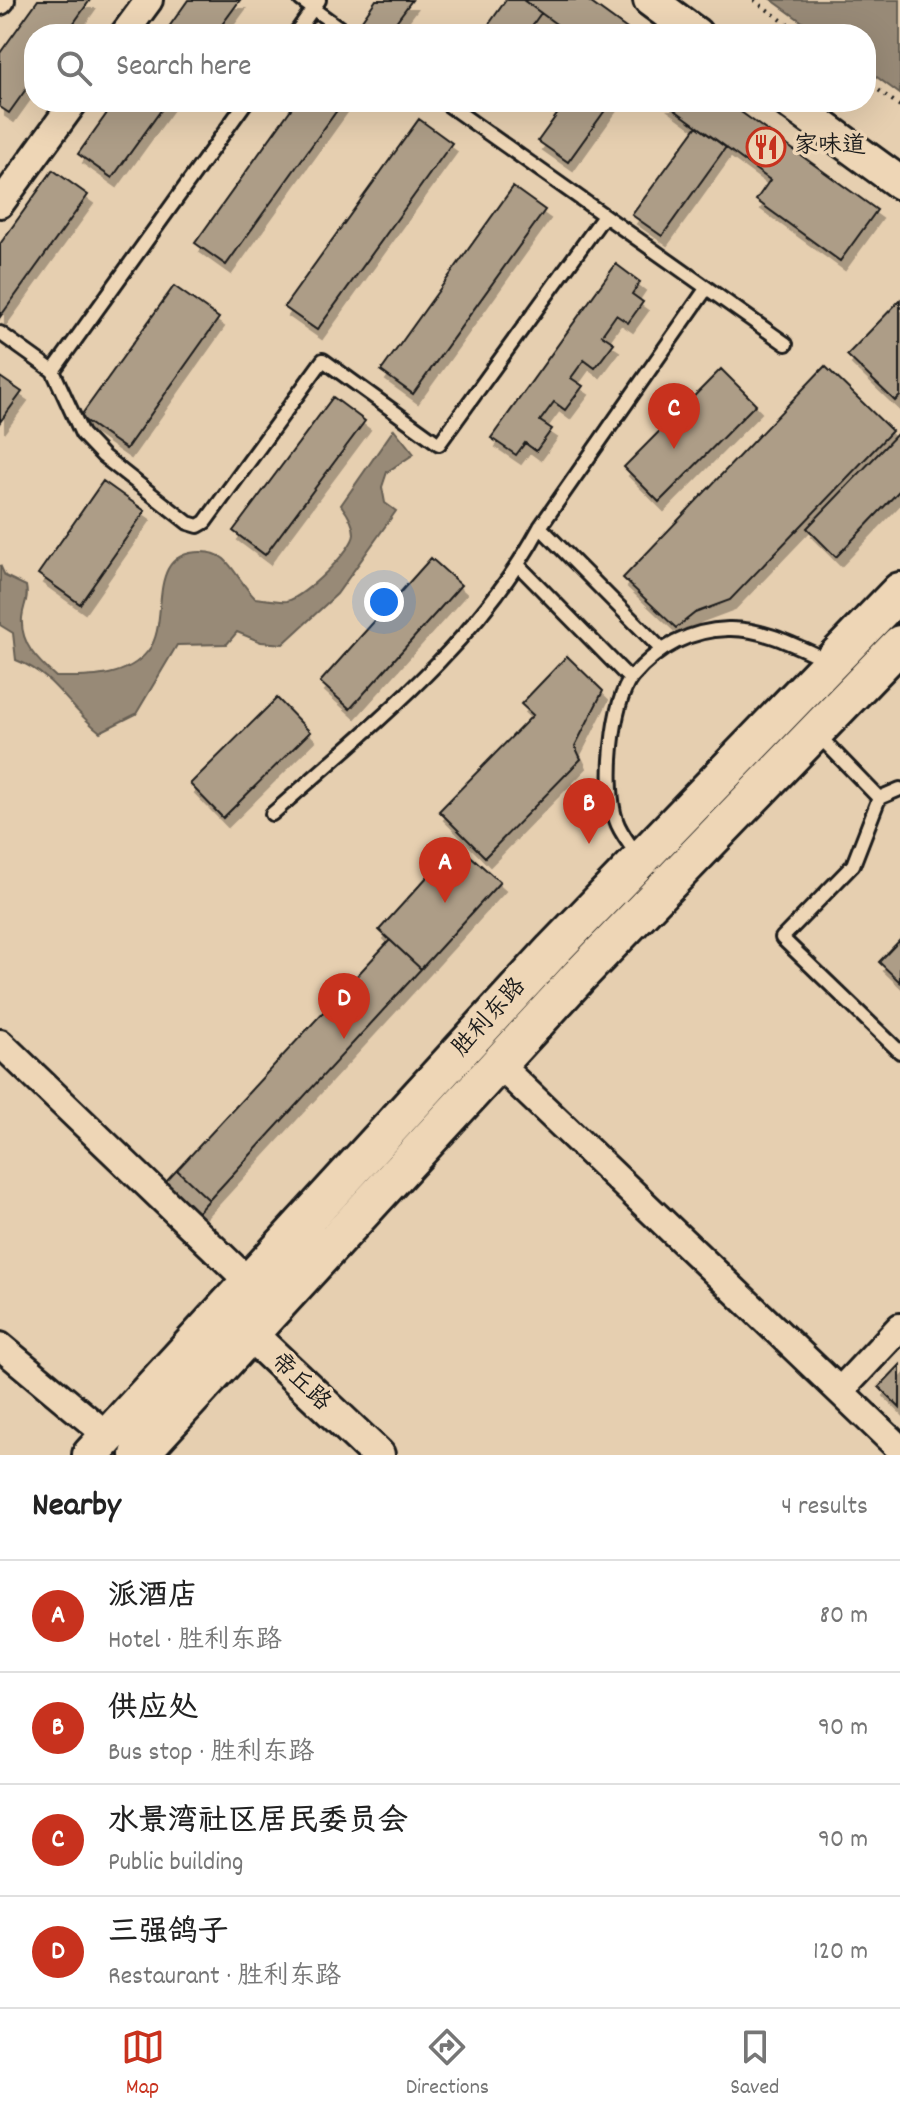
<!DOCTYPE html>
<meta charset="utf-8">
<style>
body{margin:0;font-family:Dekko,"LXGW WenKai TC",sans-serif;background:#f2f2f2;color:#222}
.you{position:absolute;left:384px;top:602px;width:28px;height:28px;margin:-20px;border:6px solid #fff;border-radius:50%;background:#1a73e8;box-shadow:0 0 0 12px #1a73e833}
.badge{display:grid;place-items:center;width:52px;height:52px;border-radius:50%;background:#c8321e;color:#fff;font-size:26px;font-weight:700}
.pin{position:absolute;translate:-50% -66px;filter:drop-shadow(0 2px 4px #0008)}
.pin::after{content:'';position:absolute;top:42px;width:28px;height:24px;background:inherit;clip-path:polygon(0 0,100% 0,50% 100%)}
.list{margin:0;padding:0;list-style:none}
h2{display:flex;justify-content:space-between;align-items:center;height:104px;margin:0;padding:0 32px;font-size:34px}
h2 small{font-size:26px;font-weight:400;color:#767676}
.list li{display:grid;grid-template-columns:52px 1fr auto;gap:24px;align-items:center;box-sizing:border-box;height:112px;padding:0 32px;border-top:2px solid #e0e0e0}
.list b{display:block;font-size:30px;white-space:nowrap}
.list p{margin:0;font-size:26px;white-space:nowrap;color:#767676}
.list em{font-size:26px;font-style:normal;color:#767676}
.icon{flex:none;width:44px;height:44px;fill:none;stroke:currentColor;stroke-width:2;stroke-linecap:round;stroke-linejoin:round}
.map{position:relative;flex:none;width:900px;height:1455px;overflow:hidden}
.search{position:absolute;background:#fff;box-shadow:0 8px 32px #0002;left:24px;right:24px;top:24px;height:88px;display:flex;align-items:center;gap:20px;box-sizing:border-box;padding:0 28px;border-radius:32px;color:#767676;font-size:30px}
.sheet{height:552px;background:#fff}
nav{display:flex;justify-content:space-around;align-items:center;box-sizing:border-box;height:112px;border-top:2px solid #e0e0e0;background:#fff;font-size:22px;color:#767676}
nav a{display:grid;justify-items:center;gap:4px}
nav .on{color:#c8321e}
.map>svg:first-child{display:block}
.water{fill:#988a77;stroke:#665e53;stroke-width:2}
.building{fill:#ad9d87;stroke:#1c1c1c;stroke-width:2;filter:url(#shadow)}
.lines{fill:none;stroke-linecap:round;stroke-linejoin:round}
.service-casing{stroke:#1c1c1c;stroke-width:18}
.minor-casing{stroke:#1c1c1c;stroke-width:32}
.tertiary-casing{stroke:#1c1c1c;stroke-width:38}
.secondary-casing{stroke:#1c1c1c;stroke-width:42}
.path{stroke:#1c1c1c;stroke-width:4;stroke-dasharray:2 6;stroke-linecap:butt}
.service{stroke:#eed6b6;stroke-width:12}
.minor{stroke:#eed6b6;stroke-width:26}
.tertiary{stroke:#eed6b6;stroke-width:32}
.secondary{stroke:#eed6b6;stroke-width:36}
.labels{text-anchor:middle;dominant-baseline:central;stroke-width:7;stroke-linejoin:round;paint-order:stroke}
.poi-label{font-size:24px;fill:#1c1c1c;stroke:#eed6b6;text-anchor:start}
.street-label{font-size:24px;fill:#1c1c1c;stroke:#eed6b6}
</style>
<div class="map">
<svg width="900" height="1455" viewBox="0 0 900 1455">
<defs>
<filter id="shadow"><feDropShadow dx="5" dy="9" stdDeviation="0" flood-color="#0004"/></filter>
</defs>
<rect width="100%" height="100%" fill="#e6cfb0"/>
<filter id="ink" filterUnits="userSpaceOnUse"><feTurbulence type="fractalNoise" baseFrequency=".0125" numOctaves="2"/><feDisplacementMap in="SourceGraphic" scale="16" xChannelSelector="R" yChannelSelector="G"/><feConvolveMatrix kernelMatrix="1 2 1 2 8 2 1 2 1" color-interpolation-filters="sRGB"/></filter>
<g filter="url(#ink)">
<path class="water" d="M772 0H900V94L866 69V34H819Z
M394 429 414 454 387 472 382 487 385 503 396 511 337 594 283 644 261 642 237 632 227 644 177 645 136 714 100 732C66 706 57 676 16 660L13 633 0 625V565L5 576 26 586C29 600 23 605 22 618 20 644 38 661 56 677 88 677 126 679 148 651 172 622 143 552 201 552 209 552 218 554 224 559 234 568 243 586 255 598 265 599 278 602 287 601 303 598 354 549 354 534 354 523 347 513 341 505Z"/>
<path class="building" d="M38 0H90L66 34H34V78L9 113 0 107V53Z
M188 0H240L215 34H164Z
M376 0H412L387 34H381L362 20Z
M506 0H523L541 13 526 34H482Z
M523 0H587L634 34H570Z
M115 102H167L112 178 78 154Z
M296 102H343L226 265 195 243Z
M566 102H611L568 162 538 141Z
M664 102H727L877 210 840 261 756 200 770 180Z
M419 119 452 143 317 330 284 307Z
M697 126 726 147 662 236 632 215Z
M53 170 88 195 0 317V244Z
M513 187 545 210 413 394 381 371Z
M616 264 640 282 632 294 643 302 628 323 616 315 602 335 614 343 595 368 584 360 571 378 583 386 565 410 554 402 540 421 552 429 536 451 525 443 516 455 491 438Z
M174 286 219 318 126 449 80 417Z
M900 300V396L895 401 847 355Z
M825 366 892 431 730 600 695 613 676 628 623 578Z
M721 369 756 404 659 502 624 467Z
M0 377 22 392 0 422Z
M333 397 365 421 265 555 233 531Z
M900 431V490L836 557 807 528Z
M103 481 145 511 80 604 38 574Z
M431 558 461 585 350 709 320 682Z
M567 656 603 691 575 746 581 759 485 857 439 811 533 715 521 704Z
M277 698 310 732 223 818 190 784Z
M457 844 500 882 421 969 379 930Z
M390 940 421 969 209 1200 177 1170Z
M900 940V982L879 962Z
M177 1170 209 1200 197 1213 165 1183Z
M900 1365V1408L879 1387Z"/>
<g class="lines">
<defs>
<path id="service" d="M301 0 348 34
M295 34 319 0
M444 102 786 344
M0 333 53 371 82 434 103 456 188 523 198 526 205 522 323 360 439 444 604 216
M53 371 246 102
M540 527 662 650
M519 566 630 679
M817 734 879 798 853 865 782 938 900 1052
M879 798 900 789
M272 814C370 727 477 644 540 527L706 289
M638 857C631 845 620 833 616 820 605 788 611 703 632 677 657 648 690 630 728 629 763 628 796 646 827 660"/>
<path id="minor" d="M0 1 1 0
M124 34 149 0
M0 204 74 102
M0 1043 249 1282
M498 1064 900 1449
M0 1346 108 1436
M840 1391 900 1327"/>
<path id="tertiary" d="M650 0 696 34
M789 102 900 183
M232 1317 378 1455"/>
<path id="secondary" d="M91 1455 553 950 900 591
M139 1455 579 976 900 644"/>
</defs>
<use href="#service" class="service-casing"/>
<use href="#minor" class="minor-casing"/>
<use href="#tertiary" class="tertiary-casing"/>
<use href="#secondary" class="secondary-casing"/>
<path class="path" d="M754 0 801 34
M866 81 900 106"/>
<use href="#service" class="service"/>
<use href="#minor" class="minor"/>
<use href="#tertiary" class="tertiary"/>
<use href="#secondary" class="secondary"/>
</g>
</g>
<defs>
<symbol id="restaurant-ring" viewBox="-11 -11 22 22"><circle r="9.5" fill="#eed6b6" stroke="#c8321e" stroke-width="1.5"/><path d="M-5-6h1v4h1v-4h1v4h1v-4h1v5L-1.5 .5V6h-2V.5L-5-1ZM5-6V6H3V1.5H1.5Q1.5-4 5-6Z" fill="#c8321e"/></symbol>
</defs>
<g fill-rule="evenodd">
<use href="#restaurant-ring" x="744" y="125" width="44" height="44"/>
</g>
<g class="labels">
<g class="poi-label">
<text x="794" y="147">家味道</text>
</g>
<g class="street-label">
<text transform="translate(490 1018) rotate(-48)">胜利东路</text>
<text transform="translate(300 1383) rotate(43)">帝丘路</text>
</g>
</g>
</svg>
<div class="you"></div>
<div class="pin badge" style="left:445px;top:903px">A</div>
<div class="pin badge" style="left:589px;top:844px">B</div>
<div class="pin badge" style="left:674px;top:449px">C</div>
<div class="pin badge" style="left:344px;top:1039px">D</div>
<div class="search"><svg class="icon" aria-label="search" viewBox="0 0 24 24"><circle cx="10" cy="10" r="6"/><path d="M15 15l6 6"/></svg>Search here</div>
</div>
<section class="sheet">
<h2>Nearby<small>4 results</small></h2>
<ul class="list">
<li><span class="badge">A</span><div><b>派酒店</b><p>Hotel · 胜利东路</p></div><em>80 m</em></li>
<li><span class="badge">B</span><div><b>供应处</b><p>Bus stop · 胜利东路</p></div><em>90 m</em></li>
<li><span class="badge">C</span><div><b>水景湾社区居民委员会</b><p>Public building</p></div><em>90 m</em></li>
<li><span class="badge">D</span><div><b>三强鸽子</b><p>Restaurant · 胜利东路</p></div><em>120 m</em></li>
</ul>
</section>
<nav>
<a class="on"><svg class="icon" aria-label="map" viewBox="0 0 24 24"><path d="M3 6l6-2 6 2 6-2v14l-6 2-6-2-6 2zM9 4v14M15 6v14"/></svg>Map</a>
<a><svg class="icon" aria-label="directions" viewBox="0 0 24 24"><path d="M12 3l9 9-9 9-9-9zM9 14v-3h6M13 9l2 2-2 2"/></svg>Directions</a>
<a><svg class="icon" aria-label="saved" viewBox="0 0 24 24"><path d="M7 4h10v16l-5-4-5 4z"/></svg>Saved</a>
</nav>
